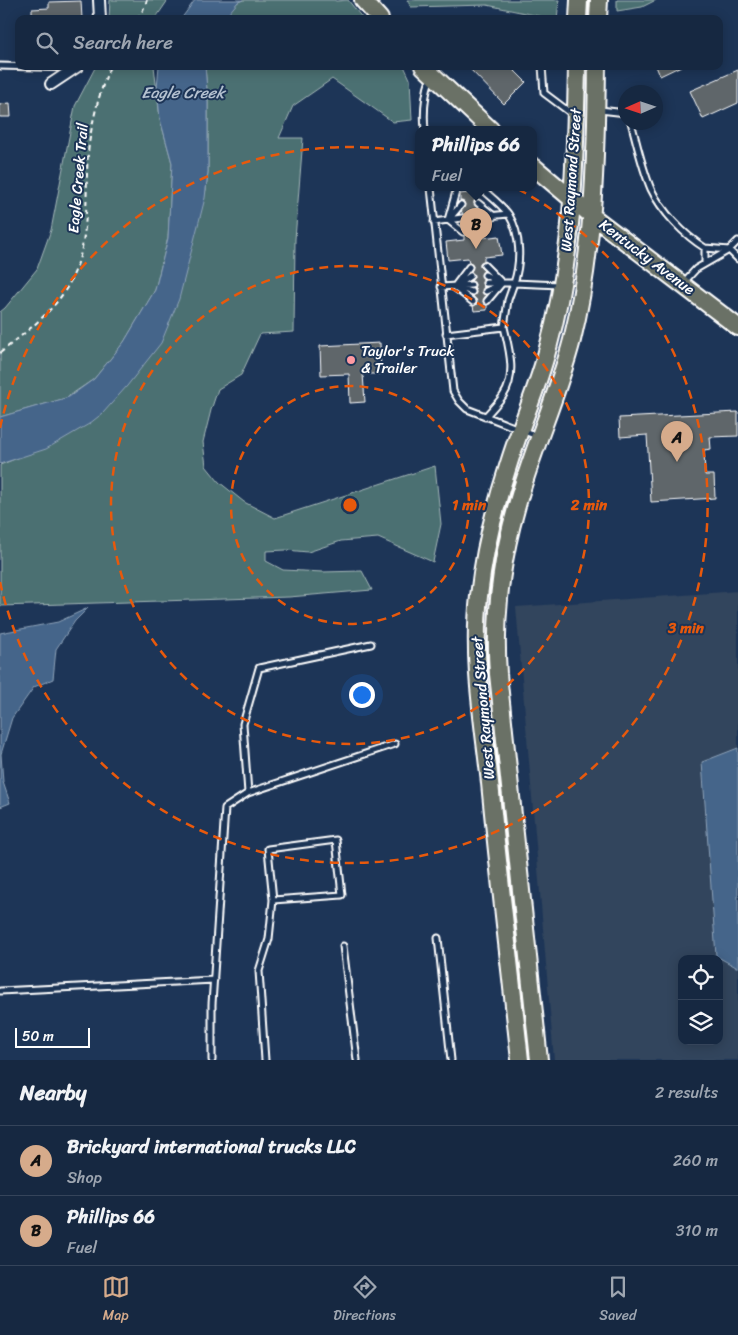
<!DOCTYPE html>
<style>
body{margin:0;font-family:Sriracha,sans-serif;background:#23344c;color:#f1f3f6}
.controls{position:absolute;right:15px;bottom:15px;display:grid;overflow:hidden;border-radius:10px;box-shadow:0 2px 12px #0003}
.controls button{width:45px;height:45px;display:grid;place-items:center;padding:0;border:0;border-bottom:1px solid #35445a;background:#162841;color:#f1f3f6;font:25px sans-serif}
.compass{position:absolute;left:618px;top:85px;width:45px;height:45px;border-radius:50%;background:#162841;box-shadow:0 2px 12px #0003;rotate:267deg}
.scale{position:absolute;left:15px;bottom:12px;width:75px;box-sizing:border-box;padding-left:5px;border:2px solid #fff;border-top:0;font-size:14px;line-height:18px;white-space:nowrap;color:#fff;-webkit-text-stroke:4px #1d3557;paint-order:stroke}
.you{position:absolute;left:361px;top:694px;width:18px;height:18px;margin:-12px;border:4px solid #fff;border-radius:50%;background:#1a73e8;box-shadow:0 0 0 8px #1a73e833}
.badge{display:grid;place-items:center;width:32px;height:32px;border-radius:50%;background:#d6ab8b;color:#111;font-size:16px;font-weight:700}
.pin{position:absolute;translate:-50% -41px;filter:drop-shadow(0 1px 2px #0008)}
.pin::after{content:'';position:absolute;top:26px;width:18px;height:15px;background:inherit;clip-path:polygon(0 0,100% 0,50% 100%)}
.popup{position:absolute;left:415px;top:126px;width:122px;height:65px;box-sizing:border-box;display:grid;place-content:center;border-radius:10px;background:#162841;filter:drop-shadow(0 1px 4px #0005);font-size:16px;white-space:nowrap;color:#9ea6b1}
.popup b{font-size:19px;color:#f1f3f6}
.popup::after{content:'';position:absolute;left:50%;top:100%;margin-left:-10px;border:10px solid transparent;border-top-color:#162841}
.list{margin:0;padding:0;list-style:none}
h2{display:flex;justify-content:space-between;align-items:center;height:65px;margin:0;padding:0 20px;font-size:21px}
h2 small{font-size:16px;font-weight:400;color:#9ea6b1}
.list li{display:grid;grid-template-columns:32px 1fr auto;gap:15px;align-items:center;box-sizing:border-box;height:70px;padding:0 20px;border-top:1px solid #35445a}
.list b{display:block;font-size:19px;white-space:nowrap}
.list p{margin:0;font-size:16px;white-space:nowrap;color:#9ea6b1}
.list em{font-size:16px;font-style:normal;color:#9ea6b1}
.icon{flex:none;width:28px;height:28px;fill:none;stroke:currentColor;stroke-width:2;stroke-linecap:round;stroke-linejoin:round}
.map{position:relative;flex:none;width:738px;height:1060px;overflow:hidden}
.search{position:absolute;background:#162841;box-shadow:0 2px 12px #0003;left:15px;right:15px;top:15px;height:55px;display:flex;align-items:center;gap:12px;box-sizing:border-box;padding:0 18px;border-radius:10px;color:#9ea6b1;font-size:19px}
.sheet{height:205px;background:#162841}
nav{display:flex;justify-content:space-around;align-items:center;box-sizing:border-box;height:70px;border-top:1px solid #35445a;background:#162841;font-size:14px;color:#9ea6b1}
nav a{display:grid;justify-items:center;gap:2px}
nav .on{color:#d6ab8b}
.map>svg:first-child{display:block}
.built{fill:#30445d;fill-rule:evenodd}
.green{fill:#4b7072;stroke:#a5b8b8}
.water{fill:#44658a;stroke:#8fa3b9}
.building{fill:#5e666b;stroke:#fff}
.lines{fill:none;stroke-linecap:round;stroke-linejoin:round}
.service-casing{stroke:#fff;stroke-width:9}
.minor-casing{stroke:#fff;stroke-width:14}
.primary-casing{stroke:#fff;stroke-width:20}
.path{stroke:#fff;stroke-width:2;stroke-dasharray:5 4;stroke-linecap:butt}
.service{stroke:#1d3557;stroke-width:5}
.minor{stroke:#1d3557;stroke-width:10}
.primary{stroke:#6a7166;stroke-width:16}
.ring{fill:none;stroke:#e8590c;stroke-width:2.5;stroke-dasharray:9 6}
.poi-dot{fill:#ff9aa2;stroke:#1d3557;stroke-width:2}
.labels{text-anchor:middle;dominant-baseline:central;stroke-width:4;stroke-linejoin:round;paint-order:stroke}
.street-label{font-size:15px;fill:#fff;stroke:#1d3557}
.poi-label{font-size:15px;fill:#fff;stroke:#1d3557;text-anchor:start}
.water-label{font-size:16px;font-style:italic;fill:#b4c1d0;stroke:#1d3557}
.centre{fill:#e8590c;stroke:#1d3557;stroke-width:2.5}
.ring-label{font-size:15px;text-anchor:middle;font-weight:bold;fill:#e8590c;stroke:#1d3557;stroke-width:4;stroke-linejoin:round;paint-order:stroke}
</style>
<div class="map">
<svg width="738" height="1060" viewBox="0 0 738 1060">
<rect width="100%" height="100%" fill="#1d3557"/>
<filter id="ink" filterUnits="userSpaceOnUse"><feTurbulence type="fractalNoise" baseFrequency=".02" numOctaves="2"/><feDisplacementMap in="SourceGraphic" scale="10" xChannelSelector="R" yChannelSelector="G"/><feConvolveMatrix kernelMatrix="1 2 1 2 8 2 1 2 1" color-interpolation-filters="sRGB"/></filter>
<g filter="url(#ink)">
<path class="built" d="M738 591V1060H554L516 607ZM682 959H719V1041H682Z"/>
<path class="green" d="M110 0H168L155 19H109Z
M243 0H334L336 1 348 0 363 19H222L238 2Z
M407 0H559L557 19H553L487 5 411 7Z
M617 0H656L642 7 617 11Z
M96 66H154L160 119 172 163 168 238 155 290 124 342 94 379 66 398 0 417V312L5 308 37 269 51 230 75 106Z
M205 66H404L410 79 412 120 393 122 332 79 293 106 279 138H303L295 239 294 332 260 334 241 375 218 389 211 410 203 442 206 466 219 482 244 502 275 518 435 466 441 524 433 562 378 538 341 541 308 552 286 550 266 551V561L283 570 323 572 362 571 372 590 289 597 0 606V465L20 457 103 413 206 190 208 172V102Z"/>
<path class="water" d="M195 0H243L238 2 224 19H181Z
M159 66H205L208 102V172L205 198 179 299 161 343 127 386 103 413 89 424 46 449 0 464V417L69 397 94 379 124 342 155 290 168 238 172 163 160 119 157 87Z
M88 608 75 621 56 649 53 679 34 687 12 718 1 754 3 782 10 803 0 807V633L58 622Z
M738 748V967H736L716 956 702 762Z"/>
<path class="building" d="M81 1 82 19H32V9L49 8V2Z
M467 66H510L526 82 504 104Z
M656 66H681L660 76Z
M738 70V103L703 119 690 91Z
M10 103 11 117H0V104Z
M476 192 477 199 474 201V204L478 209 479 213 475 215V218L480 221V224L477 229V232L481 234 482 238 499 236 502 255 484 257V261L480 263V267L484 271 481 275 484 279 482 283 484 287 482 292 486 295 483 302 487 305V310L474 311 473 306 477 302 473 296 476 293 474 288 475 284 471 281 474 276 471 272 473 266 469 263 468 258 448 260 446 242 464 240V236L467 232 463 226 462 222 466 218 461 211 465 204 460 201V194Z
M380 343 381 374H363L365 402 350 403 349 374 321 375 320 346Z
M738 412V436L710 437 711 449 704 450 705 475H714L715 498 651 502 647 435 620 437 619 418Z"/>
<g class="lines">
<defs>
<path id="service" d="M0 66 72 68
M542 66 544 93 572 114
M600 110 626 113
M631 122C637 144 642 168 651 189 662 212 684 235 705 248V263
M425 130C423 110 425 83 437 66
M431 188 453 391 459 401 467 409 537 436
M481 188C490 196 502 205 509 215 521 235 521 262 514 283H486
M478 203 494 216 481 230
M479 217 508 214
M450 218 461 205
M448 220 457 188
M448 220 463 232
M434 222 462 218
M705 248 729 250 738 241
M484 265 502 283
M485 275 497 281
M684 282 696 269 729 250 738 259
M457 285 470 276
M441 287 471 285
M454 287 469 267
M454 287 473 302
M457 287 472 292
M486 291 499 285
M487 301 502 283
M446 334 504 327 508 300 514 283 560 285
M485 417C491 410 498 403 503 396 517 375 509 349 504 327
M248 793 243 724 259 668 371 644
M438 938 451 1060
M343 946 357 1060
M0 991 214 980
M212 1060V1004L225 808 248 793 395 744
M265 1060 259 971 269 939 273 900 268 849 336 840 342 895 273 900"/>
<path id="minor" d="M99 0 100 19
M51 84 78 66"/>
<path id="primary" d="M363 0 380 19
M578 19 579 0
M598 19 599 0
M423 66 491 130
M534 167 592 216 738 327
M520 1060C510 968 499 875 490 783 483 721 472 659 479 596 484 551 495 506 509 463 521 424 538 387 548 348 574 254 575 162 577 66
M539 1060 498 674C494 618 501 562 516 509 531 452 557 398 572 340 594 251 596 158 597 66"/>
</defs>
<use href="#service" class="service-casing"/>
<use href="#minor" class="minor-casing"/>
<use href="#primary" class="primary-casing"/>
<path class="path" d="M137 19 143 10 147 0
M0 353C23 334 50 315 66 289 94 242 83 195 89 144 93 117 100 91 110 66"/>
<use href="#service" class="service"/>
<use href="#minor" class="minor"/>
<use href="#primary" class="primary"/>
</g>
</g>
<g class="ring">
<circle cx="350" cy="505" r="119"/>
<circle cx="350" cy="505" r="239"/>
<path d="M0 428A358 358 0 1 1 0 582"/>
</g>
<circle class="poi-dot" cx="351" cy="360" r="5"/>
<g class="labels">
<g class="street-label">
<text transform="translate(78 178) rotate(-85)">Eagle Creek Trail</text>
<text transform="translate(571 180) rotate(-86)">West Raymond Street</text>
<text transform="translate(647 257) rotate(37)">Kentucky Avenue</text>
<text transform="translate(483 708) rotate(-95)">West Raymond Street</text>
</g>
<g class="poi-label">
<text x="361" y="351">Taylor's Truck<tspan x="361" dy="17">&amp; Trailer</tspan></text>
</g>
<g class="water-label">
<text x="183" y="92">Eagle Creek</text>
</g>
</g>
<circle cx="350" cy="505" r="8" class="centre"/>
<g class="ring-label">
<text x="469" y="510">1 min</text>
<text x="589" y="510">2 min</text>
<text x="686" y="633">3 min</text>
</g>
</svg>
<div class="controls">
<button><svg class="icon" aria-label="locate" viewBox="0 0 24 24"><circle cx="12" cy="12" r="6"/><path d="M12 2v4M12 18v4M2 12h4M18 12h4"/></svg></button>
<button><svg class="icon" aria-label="layers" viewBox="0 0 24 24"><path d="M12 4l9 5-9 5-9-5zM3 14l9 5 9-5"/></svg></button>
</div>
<svg class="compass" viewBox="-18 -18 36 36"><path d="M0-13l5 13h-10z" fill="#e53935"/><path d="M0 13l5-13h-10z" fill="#9ea6b1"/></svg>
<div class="scale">50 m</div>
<div class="you"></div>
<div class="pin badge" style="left:677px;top:462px">A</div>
<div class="pin badge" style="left:476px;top:249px">B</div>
<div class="popup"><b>Phillips 66</b>Fuel</div>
<div class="search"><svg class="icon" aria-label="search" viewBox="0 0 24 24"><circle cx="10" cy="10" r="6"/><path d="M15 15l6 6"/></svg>Search here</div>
</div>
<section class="sheet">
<h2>Nearby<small>2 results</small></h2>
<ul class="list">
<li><span class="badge">A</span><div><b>Brickyard international trucks LLC</b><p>Shop</p></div><em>260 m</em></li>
<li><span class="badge">B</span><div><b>Phillips 66</b><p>Fuel</p></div><em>310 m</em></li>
</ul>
</section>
<nav>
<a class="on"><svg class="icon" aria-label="map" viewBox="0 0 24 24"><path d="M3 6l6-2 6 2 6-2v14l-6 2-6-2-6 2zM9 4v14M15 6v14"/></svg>Map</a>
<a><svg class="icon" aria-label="directions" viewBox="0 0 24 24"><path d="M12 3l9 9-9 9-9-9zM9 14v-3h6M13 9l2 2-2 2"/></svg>Directions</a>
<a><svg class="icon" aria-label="saved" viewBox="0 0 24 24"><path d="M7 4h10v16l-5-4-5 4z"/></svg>Saved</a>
</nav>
